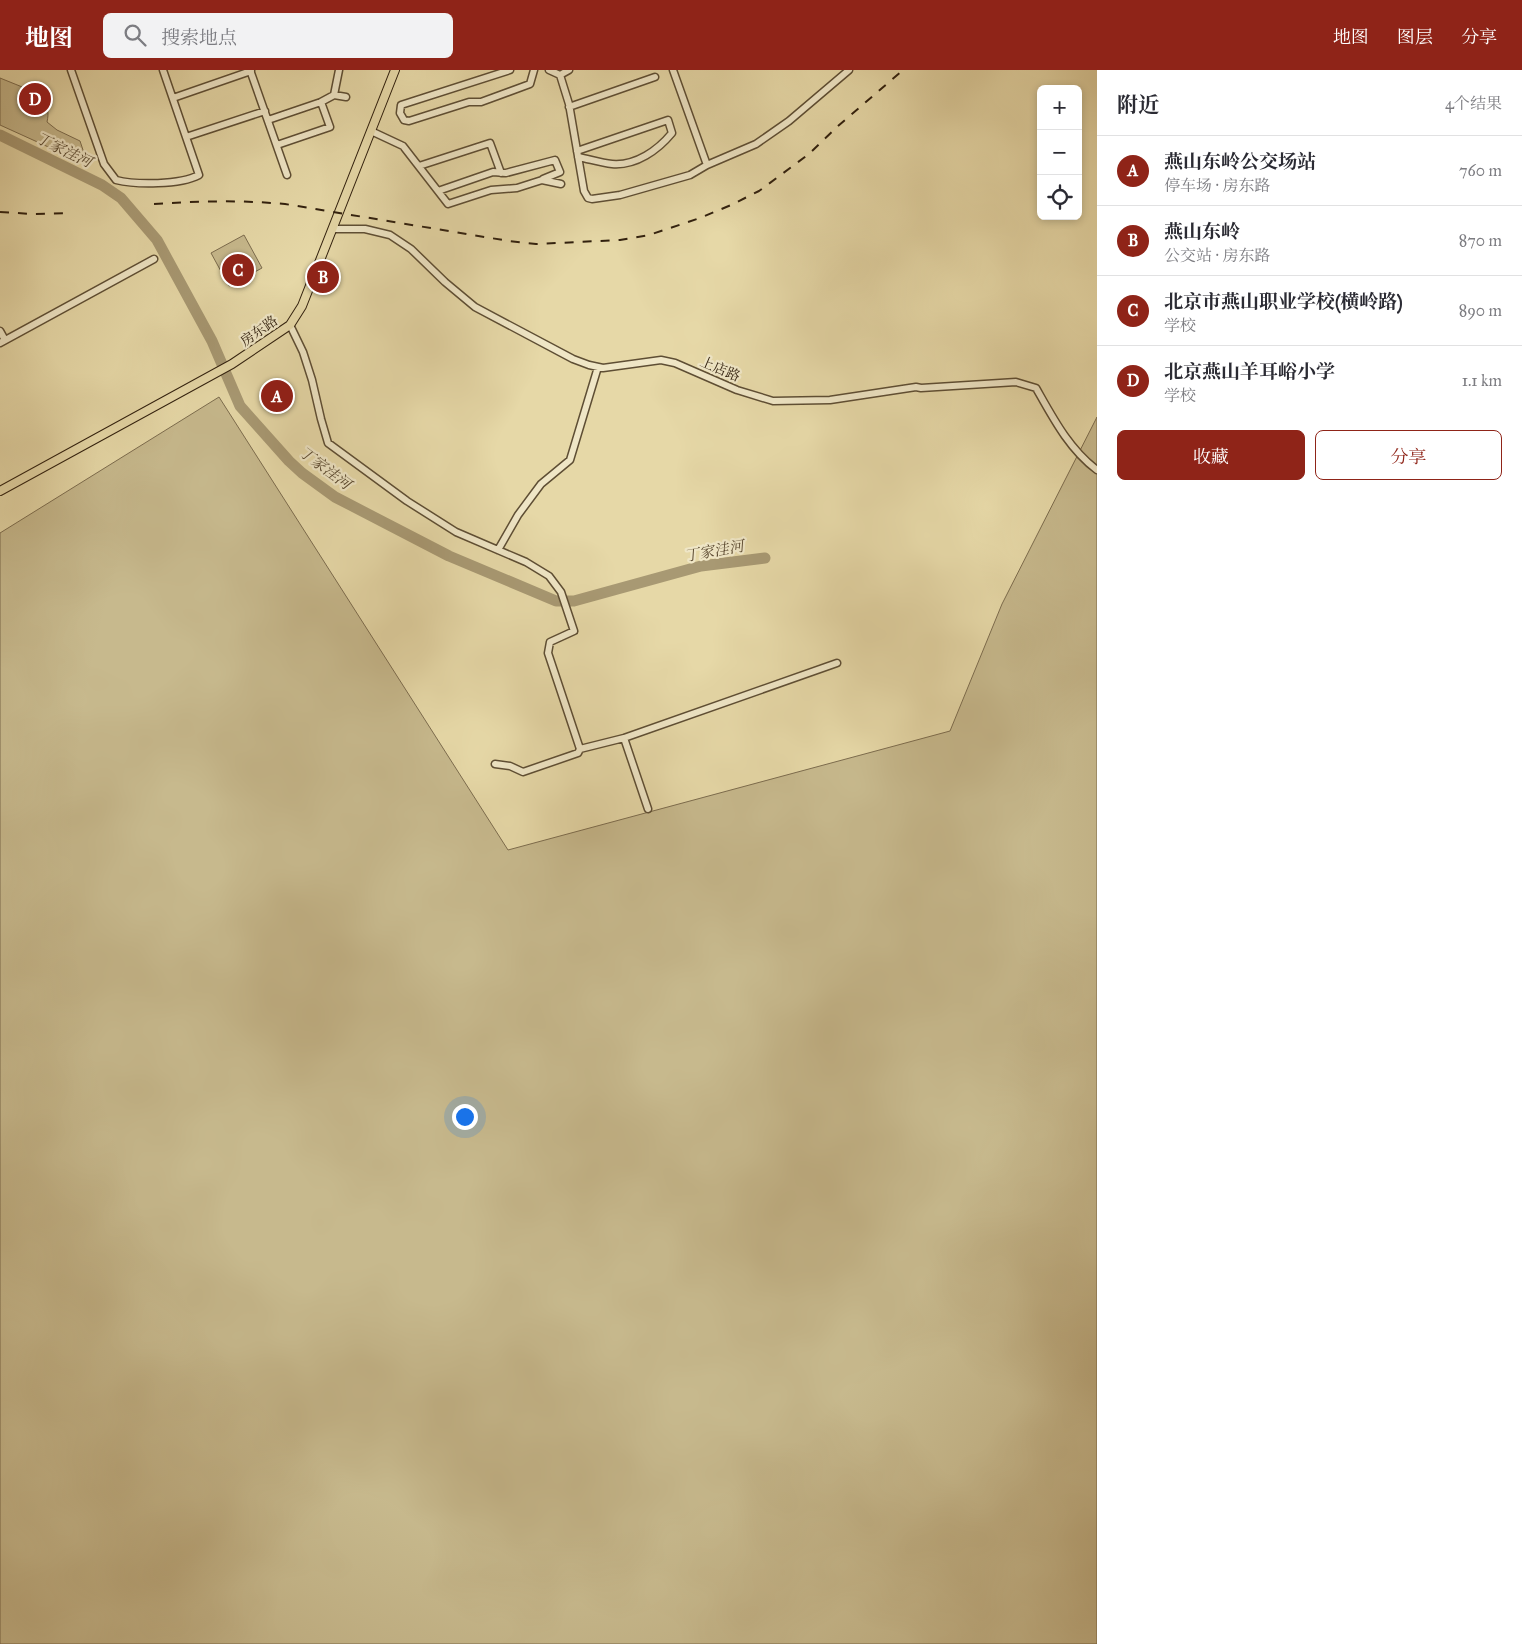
<!DOCTYPE html>
<html lang="zh">
<meta charset="utf-8">
<style>
body{margin:0;font-family:"IM FELL Great Primer","Noto Serif SC",serif;background:#f2f2f3;color:#2b2b33}
.controls{position:absolute;right:15px;top:15px;display:grid;overflow:hidden;border-radius:8px;box-shadow:0 2px 8px #0003}
.controls button{width:45px;height:45px;display:grid;place-items:center;padding:0;border:0;border-bottom:1px solid #e1e1e2;background:#fff;color:#2b2b33;font:25px sans-serif}
.you{position:absolute;left:464px;top:1046px;width:18px;height:18px;margin:-12px;border:4px solid #fff;border-radius:50%;background:#1a73e8;box-shadow:0 0 0 8px #1a73e833}
.badge{display:grid;place-items:center;width:32px;height:32px;border-radius:50%;background:#8f2418;color:#fff;font-size:16px;font-weight:700}
.pin{position:absolute;translate:-50% -50%;border:2px solid #fff;box-shadow:0 1px 5px #0006}
.list{margin:0;padding:0;list-style:none}
h2{display:flex;justify-content:space-between;align-items:center;height:65px;margin:0;padding:0 20px;font-size:21px}
h2 small{font-size:16px;font-weight:400;color:#7c7c81}
.list li{display:grid;grid-template-columns:32px 1fr auto;gap:15px;align-items:center;box-sizing:border-box;height:70px;padding:0 20px;border-top:1px solid #e1e1e2}
.list b{display:block;font-size:19px;white-space:nowrap}
.list p{margin:0;font-size:16px;white-space:nowrap;color:#7c7c81}
.list em{font-size:16px;font-style:normal;color:#7c7c81}
.actions{display:flex;gap:10px;padding:15px 20px}
.actions a{flex:1;padding:11px 0;border:1px solid #8f2418;border-radius:8px;text-align:center;font-size:18px;color:#8f2418}
.actions .main{background:#8f2418;color:#fff}
.icon{flex:none;width:28px;height:28px;fill:none;stroke:currentColor;stroke-width:2;stroke-linecap:round;stroke-linejoin:round}
.map{position:relative;flex:none;width:1097px;height:1574px;overflow:hidden}
header{display:flex;align-items:center;gap:30px;box-sizing:border-box;height:70px;padding:0 25px;background:#8f2418;color:#fff}
header strong{font-size:24px}
nav{display:flex;gap:28px;margin-inline-start:auto;font-size:18px}
.search{width:350px;height:45px;background:#f2f2f3;display:flex;align-items:center;gap:12px;box-sizing:border-box;padding:0 18px;border-radius:8px;color:#7c7c81;font-size:19px}
main{display:flex}
aside{flex:1;background:#fff}
.map>svg:first-child{display:block}
.green{fill:#c7b98d;stroke:#7c6c4e}
.lines{fill:none;stroke-linecap:round;stroke-linejoin:round}
.river{stroke:#a89973;stroke-width:11}
.minor-casing{stroke:#5e4e34;stroke-width:9}
.major-casing{stroke:#31200e;stroke-width:10}
.minor{stroke:#efe6c6;stroke-width:6}
.major{stroke:#e6d8a7;stroke-width:8}
.rail{stroke:#31200e;stroke-width:2;stroke-dasharray:9 9;stroke-linecap:butt}
.labels{text-anchor:middle;dominant-baseline:central;stroke-width:4.5;stroke-linejoin:round;paint-order:stroke}
.street-label{font-size:14px;fill:#31200e;stroke:#efe6c6}
.water-label{font-size:15px;font-style:italic;fill:#5b4a31;stroke:#efe6c6}
</style>
<header>
<strong>地图</strong>
<div class="search"><svg class="icon" aria-label="search" viewBox="0 0 24 24"><circle cx="10" cy="10" r="6"/><path d="M15 15l6 6"/></svg>搜索地点</div>
<nav><a>地图</a><a>图层</a><a>分享</a></nav>
</header>
<main>
<div class="map">
<svg width="1097" height="1574" viewBox="0 0 1097 1574">
<rect width="100%" height="100%" fill="#e6d8a7"/>
<filter id="stains"><feTurbulence type="fractalNoise" baseFrequency=".004" numOctaves="4"/><feColorMatrix values="0 0 0 0 .2 0 0 0 0 .09 0 0 0 0 .02 0 0 0 .5 -.17"/></filter>
<radialGradient id="worn" r=".72"><stop offset=".6" stop-color="#630" stop-opacity="0"/><stop offset="1" stop-color="#630" stop-opacity=".3"/></radialGradient>
<path class="green" d="M0 8 47 27 43 30C48 37 49 43 47 52L57 60 80 71 88 95 0 55Z
M244 165 262 198 229 216 211 183Z
M219 327 508 780 950 661 1002 534 1097 347V1574H0V463Z"/>
<g class="lines">
<path class="river" d="M0 65 102 115 121 128 157 170 212 271 240 336 289 391 302 403 335 427 449 486 556 531H574L701 496 765 488"/>
<defs>
<path id="minor" d="M71 0 104 94 116 110C136 115 180 115 199 105L163 0
M250 0 287 105
M339 0 334 25 346 27
M510 0 401 35 400 43 404 50 409 51 469 32H481L530 14 534 0
M549 0 560 5 569 34 584 121 588 128 592 129 620 125 690 105 707 95 756 74 789 51 849 0
M673 0 707 95
M560 5 569 0
M173 28 251 1
M569 37 655 7
M268 50 321 32
M371 61 403 76 448 134 491 120 517 118 542 110 561 114
M186 67 265 41
M277 75 330 57 321 32 334 25
M577 81 668 50 672 63C658 80 636 96 612 94 601 93 589 89 578 87
M419 96 490 73 501 103
M438 121 493 102 506 103 555 90 560 102 543 109
M333 159H365L390 165 411 179 445 212 475 237 573 289 589 295 603 298 661 290 675 293 737 320 773 331 830 330 916 317 921 318 1016 312 1036 318C1053 348 1069 379 1097 400
M290 255 303 282 312 310 321 349 328 373 407 431 456 462 526 492 549 506 561 522 574 561 550 572 548 583 580 679
M0 261 5 270
M0 273 154 189
M498 480 518 445 541 414 570 390 598 297
M624 668 648 739
M495 694 510 696 523 702 578 683 580 679 624 668 837 593"/>
<path id="major" d="M0 421 232 294 290 255 302 236 395 0"/>
</defs>
<use href="#minor" class="minor-casing"/>
<use href="#major" class="major-casing"/>
<use href="#minor" class="minor"/>
<use href="#major" class="major"/>
<path class="rail" d="M154 134C198 131 241 130 285 134L509 171 536 174 620 170 649 165 700 148 731 135 759 121 809 84 838 56 903 0
M0 142 32 144 68 143"/>
</g>
<g class="labels">
<g class="street-label">
<text transform="translate(259 261) rotate(-35)">房东路</text>
<text transform="translate(720 299) rotate(23)">上店路</text>
</g>
<g class="water-label">
<text transform="translate(64 80) rotate(26)">丁家洼河</text>
<text transform="translate(325 398) rotate(37)">丁家洼河</text>
<text transform="translate(714 481) rotate(-10)">丁家洼河</text>
</g>
</g>
<rect width="100%" height="100%" filter="url(#stains)"/>
<rect width="100%" height="100%" fill="url(#worn)"/>
</svg>
<div class="controls">
<button>+</button>
<button>−</button>
<button><svg class="icon" aria-label="locate" viewBox="0 0 24 24"><circle cx="12" cy="12" r="6"/><path d="M12 2v4M12 18v4M2 12h4M18 12h4"/></svg></button>
</div>
<div class="you"></div>
<div class="pin badge" style="left:277px;top:326px">A</div>
<div class="pin badge" style="left:323px;top:207px">B</div>
<div class="pin badge" style="left:238px;top:200px">C</div>
<div class="pin badge" style="left:35px;top:29px">D</div>
</div>
<aside>
<h2>附近<small>4个结果</small></h2>
<ul class="list">
<li><span class="badge">A</span><div><b>燕山东岭公交场站</b><p>停车场 · 房东路</p></div><em>760 m</em></li>
<li><span class="badge">B</span><div><b>燕山东岭</b><p>公交站 · 房东路</p></div><em>870 m</em></li>
<li><span class="badge">C</span><div><b>北京市燕山职业学校(横岭路)</b><p>学校</p></div><em>890 m</em></li>
<li><span class="badge">D</span><div><b>北京燕山羊耳峪小学</b><p>学校</p></div><em>1.1 km</em></li>
</ul>
<div class="actions"><a class="main">收藏</a><a>分享</a></div>
</aside>
</main>
